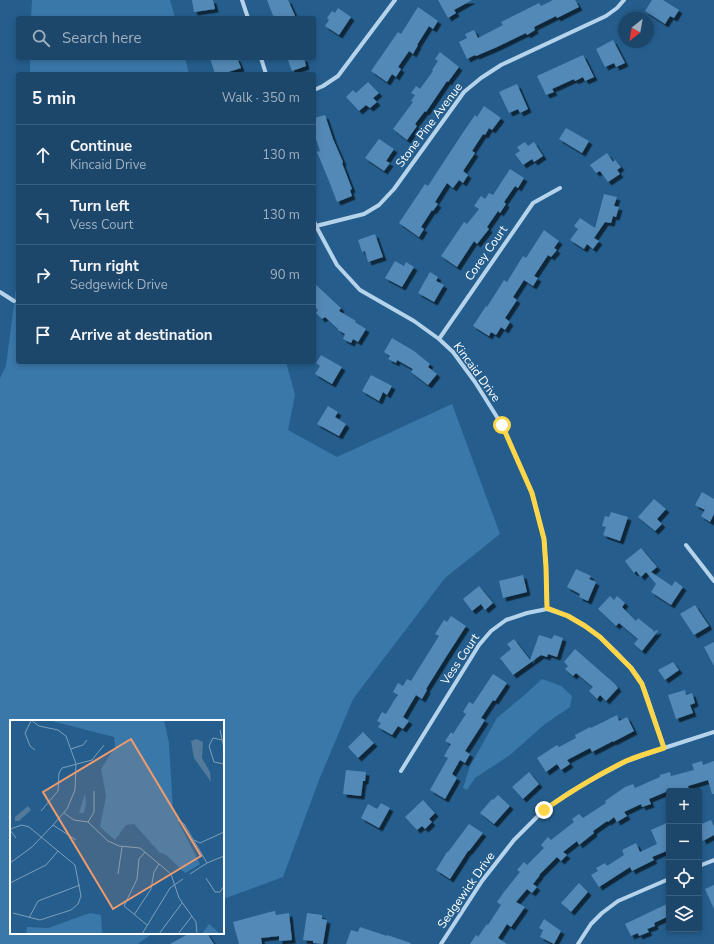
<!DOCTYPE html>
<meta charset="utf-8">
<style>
body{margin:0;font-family:"Nunito Sans",sans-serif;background:#254d70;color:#f1f3f6}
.controls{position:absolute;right:12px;bottom:12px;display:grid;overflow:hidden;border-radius:4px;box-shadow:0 2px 6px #0003}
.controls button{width:36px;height:36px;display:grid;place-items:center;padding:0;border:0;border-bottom:1px solid #3a5e7e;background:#1c466a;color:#f1f3f6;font:20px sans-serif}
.compass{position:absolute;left:618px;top:12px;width:36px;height:36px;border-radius:50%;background:#1c466a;box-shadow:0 2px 6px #0003;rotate:211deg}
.stop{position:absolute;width:12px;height:12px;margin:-9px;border:3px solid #ffd54a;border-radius:50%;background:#fff}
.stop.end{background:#ffd54a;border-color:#fff;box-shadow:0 1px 4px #0008}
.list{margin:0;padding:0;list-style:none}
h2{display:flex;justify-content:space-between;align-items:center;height:52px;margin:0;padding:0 16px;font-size:17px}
h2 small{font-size:13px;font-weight:400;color:#a0b1c1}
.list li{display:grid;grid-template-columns:26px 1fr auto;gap:12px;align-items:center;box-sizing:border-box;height:60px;padding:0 16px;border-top:1px solid #3a5e7e}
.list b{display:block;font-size:15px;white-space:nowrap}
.list p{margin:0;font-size:13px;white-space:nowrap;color:#a0b1c1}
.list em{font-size:13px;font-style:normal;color:#a0b1c1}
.icon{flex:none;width:22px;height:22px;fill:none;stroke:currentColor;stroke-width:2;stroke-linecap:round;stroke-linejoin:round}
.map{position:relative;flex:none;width:714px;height:944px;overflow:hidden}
.search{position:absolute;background:#1c466a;box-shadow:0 2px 6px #0003;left:16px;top:16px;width:300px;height:44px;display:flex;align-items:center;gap:10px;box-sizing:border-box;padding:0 14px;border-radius:4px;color:#a0b1c1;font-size:15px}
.panel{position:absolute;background:#1c466a;box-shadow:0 2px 6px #0003;left:16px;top:72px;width:300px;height:292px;border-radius:4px}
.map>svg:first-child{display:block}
.green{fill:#3a78aa}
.building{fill:#5289b6;filter:url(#shadow)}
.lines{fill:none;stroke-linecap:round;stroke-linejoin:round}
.street{stroke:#b5d3eb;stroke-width:4}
.route{stroke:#ffd54a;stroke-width:5}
.labels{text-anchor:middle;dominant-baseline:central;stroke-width:3;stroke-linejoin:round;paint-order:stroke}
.street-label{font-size:12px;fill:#fff;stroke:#255e8d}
.inset-road{fill:none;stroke:#7c9ebb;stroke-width:1}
.view{fill:#f19b6d;fill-opacity:0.15;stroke:#f19b6d;stroke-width:2}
.inset-edge{fill:none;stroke:#fff;stroke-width:2}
</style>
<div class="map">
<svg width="714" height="944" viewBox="0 0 714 944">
<defs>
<filter id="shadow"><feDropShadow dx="3.5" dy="3.5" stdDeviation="0" flood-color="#0009"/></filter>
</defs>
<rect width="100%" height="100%" fill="#255e8d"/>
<path class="green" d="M32 0H170L175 18H31Z
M30 58H185L189 74H30Z
M18 273V362H286L295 395 288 430 337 457 452 404 500 534 445 578 353 699 319 780 283 877 223 899V721H11V933H153L138 944H0V378L6 366Z
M542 679 561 686 572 696 570 707 545 724 510 755 475 778 467 790 463 788 470 766 497 718 529 691Z"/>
<path class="building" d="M192 0H213L215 9 194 12Z
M267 0H288L296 18H274Z
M438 0H472L454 10 456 13 448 18Z
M553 0H575L579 7 557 18 556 16 534 27 535 30 527 35 526 33 497 47 476 56 475 55 467 59 459 42 467 38 465 34 474 30 478 38 503 25 501 22 539 3 541 6Z
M652 0H663L679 10 674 18 670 16 665 24 645 11Z
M418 7 438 21 433 29 429 26 417 45H418L413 54 409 51 398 67 401 69 396 77 392 74 387 82 371 71 398 32 401 34Z
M338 8 351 17 339 35 325 26 329 20 327 18 332 11 335 13Z
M613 40 625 63 616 67 614 63 605 67 596 49Z
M440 52 459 67 448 82 447 81 426 112 425 111 415 124 417 126 407 140 393 129 413 102 411 101 415 95 411 93 416 86 420 89 433 71 432 70 438 61 435 59Z
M583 55 594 77 585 81 583 77 575 81 574 79 552 89 554 92 546 95 537 76Z
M210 58H237L241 68 222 74H215Z
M287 58H304L306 66 292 71Z
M368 82 379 93 373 98 377 102 370 108 366 105 359 111 346 97 353 90 356 93Z
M517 84 528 109 520 113 518 109 509 113 499 92Z
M484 106 501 118 492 130 489 128 485 135 483 134 472 151 475 153 463 171 468 175 463 183 459 180 453 188 447 183 435 202 438 204 433 211 432 210 421 227 424 229 419 237 399 223 425 184 428 186 462 134 475 115 477 117Z
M325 115 333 139 343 162 342 163 352 189 350 190 352 196 337 202 329 181 317 152 320 151 314 133V118Z
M566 128 589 141 582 153 559 139Z
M379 139 394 149 386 161 390 163 384 171 365 158Z
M525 142 528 146 534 142 543 156 534 162 532 159 523 165 515 154 520 151 517 147Z
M607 153 613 162 615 160 621 167 617 170 620 174 608 182 600 171 596 173 590 165Z
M510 169 524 178 518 188 515 186 504 202 506 204 500 213 498 211 487 227 489 229 477 244 474 241 457 267 441 256 464 222 467 224 479 209 474 206 481 196 485 199 489 193 493 195Z
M604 194 617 197 614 206 619 207 616 217 613 216 611 223 605 222 594 238 599 241 593 249 587 244 584 249 570 240 578 229 574 226 580 218 595 228Z
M544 230 559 241 554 248 557 250 551 257 548 255 534 276 538 278 533 286 524 280 513 297 517 300 505 318 510 322 505 330 501 327 496 335 491 332 489 336 473 326 486 306 487 307 504 280 507 282 523 256 526 258Z
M375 234 383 257 368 262 365 251 362 252 358 240Z
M395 261 404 266 406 262 414 267 402 287 385 278Z
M430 272 438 277 436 281 444 285 434 302 418 293Z
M314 283 341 308 339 311 356 321 355 322 366 329 358 342 353 339 351 343 343 339 345 334 338 330V329L325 317 322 319 316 313 318 310 314 306Z
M392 338 414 351 430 364 428 367 437 374 428 385 411 372 413 369 397 360 396 363 388 359 390 356 384 352Z
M321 355 342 367 332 384 315 374 320 366 316 363Z
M371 375 392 386 387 395 383 392 379 401 362 391Z
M328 406 338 412 335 417 346 424 339 436 317 424Z
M702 492 714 499V514L710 522 701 516 705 510 695 505Z
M654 499 666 509 657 519 662 524 655 531 638 517Z
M611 512 628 517 620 541 603 535 606 527 602 526 605 516 609 517Z
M641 548 657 567 651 572 672 586 675 581 683 587 671 605 651 592 656 584 646 572 641 577 636 571 634 573 625 561Z
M576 569 591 576 589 579 596 582 588 601 579 597 580 594 567 587Z
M523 575 527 592 503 598 499 581Z
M479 586 493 603 485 610 481 604 472 611 463 599Z
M610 596 614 600 617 596 625 603 622 607 636 621 638 618 654 631 652 633 657 630 658 631 642 651 634 644 638 639 619 623 616 626 598 609Z
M695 605 709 626 694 635 680 614Z
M451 616 466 626 446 657 426 689 427 690 422 699 416 695 403 717 409 721 403 729 398 726 392 735 378 727 381 723 377 721 382 712 386 714 395 699 398 695 393 692 398 683 403 686 407 679 411 681 439 636 435 634 444 620 447 622Z
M539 635 552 639 554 635 563 638 557 657 548 654 547 657 541 655 513 675 500 658 511 649 507 644 514 639 530 660Z
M714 642V666L704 647Z
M575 649 615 684 618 688 606 701 600 695 597 699 589 691 593 687 576 673 573 676 565 669 568 666 564 662Z
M673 662 679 670 665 680 658 670Z
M493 674 507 683 495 701 493 700 481 718 485 720 465 751 470 754 465 763 460 760 452 774 457 778 445 799 430 790 448 758 444 756 451 744 445 741 451 732 453 734 466 714 463 712 469 702 473 704Z
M685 690 686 695 692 693 695 703 690 705 693 713 676 719 668 695Z
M617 715 619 721 627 717 634 731 613 742V741L592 752 590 748 567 760 570 764 561 770 557 764 546 772 537 758 557 745 559 747 576 738 575 735 590 727 591 728Z
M363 732 374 743 358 758 348 747Z
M702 761 703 765 714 761V794H712L708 780 688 786 689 791H668L649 799 651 804 642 807 641 804 624 812 627 816 617 822 614 817 608 822 607 821 593 831 594 833 579 845 577 841 563 852 567 855 561 861 557 857 539 875H540L533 884 537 887 532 893 527 889 516 902 525 907 511 927 507 924 498 938 507 944H470L476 935 478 937 487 924 488 925 501 905 497 902 504 892 520 872 517 870 524 862 527 865 544 848 541 845 548 837 551 840 574 822 572 819 579 814 583 818 606 803 605 801 625 787 633 784 635 788 660 777V775L670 772 671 776 694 770 692 764Z
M346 770 366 772 365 781H363L361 796 343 794Z
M529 772 539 784 523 799 512 787Z
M498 795 510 806 494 824 480 813 492 799 493 800Z
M423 800 435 813 429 819 432 822 425 829 422 826 417 830 405 817Z
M381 803 390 808 379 828 361 818 368 804 377 809Z
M711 820 714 826V835L703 841 699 832V825Z
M669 822V850L652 857 654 860 632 871 630 867 599 887 591 875 598 871 596 868 605 863 607 866 624 855 622 850 636 843 640 852 657 844 651 830Z
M469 824 483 833 469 851H468L450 879 436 870 447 852H448Z
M579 883 588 892 571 912 561 903Z
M714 885V909L705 889Z
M669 903V916L654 923 655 926 647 929 649 932 639 936 638 933 631 936 625 924Z
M275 911 276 915 289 913 292 940 279 941V936L261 938 262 944H239L233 922 270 912Z
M307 913 322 915V919L327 920 323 944 313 943V941L303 940Z
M544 919 561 931 554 944 540 937 543 930 539 928Z
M360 927 387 936V935L411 943 410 944H346L351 930 358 932Z
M190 933H207L214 944H170Z"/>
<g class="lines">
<path class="street" d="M242 0 248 18
M261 58 266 74
M314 90 323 86 338 76 395 0
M314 221 316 226 337 265 360 290 414 321 439 339 453 352 475 382 502 425 532 493 544 539 546 567 547 609
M316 226 364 214 379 205 394 189 464 92 481 78 501 65 606 16 617 8 624 0
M0 292 14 301
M439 339 533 203 560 188
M686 545 714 581
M401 771 479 645 491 631 506 620 527 613 547 609 568 616 585 626 600 637 617 653 631 668 638 677 642 684 646 694 664 748
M699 866 714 860
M441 944 482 881 514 840 544 810 570 792 595 778 627 761 664 748 714 732
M578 944 591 924 602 913 618 901 669 879"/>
</g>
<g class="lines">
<path class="route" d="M502 425 532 493 544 539 546 567 547 608 568 616 585 626 600 637 631 668 642 684 664 748C651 752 638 756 626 761 597 775 570 792 544 810"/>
</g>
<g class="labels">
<g class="street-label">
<text transform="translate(429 125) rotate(-53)">Stone Pine Avenue</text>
<text transform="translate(486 253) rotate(-55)">Corey Court</text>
<text transform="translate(477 372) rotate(54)">Kincaid Drive</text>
<text transform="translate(460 659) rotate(-56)">Vess Court</text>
<text transform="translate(466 890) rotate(-55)">Sedgewick Drive</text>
</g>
</g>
<g transform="translate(10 720)">
<rect width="214" height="214" fill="#255e8d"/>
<path d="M38 0H154L159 23 163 91 190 144 175 153 155 134 150 133 124 104 116 105 105 120 90 107 96 76 91 49 105 27 104 17ZM75 73 76 84 74 93H69ZM80 193 91 195 92 213 16 214 17 207 38 208ZM199 204 208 212 210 214H192Z" fill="#3a78aa"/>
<path d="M187 19 193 22 192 38 200 52 201 62 184 38 181 21ZM18 86 21 90 9 101H5V97Z" fill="#537a9a"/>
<path class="inset-road" d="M21 1 15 13 20 26 25 30M210 10 214 28M212 20 203 18 199 26 204 42 214 44M61 29 73 25 77 20M31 91 48 71 49 53 52 48 82 40 94 25M54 93 64 100 78 102 84 92V71M167 100 174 104 197 143M78 102 98 121 109 126 130 128 161 154 169 178 186 202 187 214M43 105 66 120M184 120 190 123 214 112M135 132 129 139 127 159 114 186 137 205M0 143 22 127 43 105 57 89 65 70 66 44 56 16 48 10 29 6 21 0M108 154 112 127M180 154 197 143 214 136M196 158 205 172H210L214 166M0 163 36 145 48 131M3 193 30 200 61 190 68 184 71 176 65 145 19 107 12 105 3 108 0 110 6 118M124 195 141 169 144 152 149 144M19 198 28 181 70 165M132 214 160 168 173 159M149 214 172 183M168 214 182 196"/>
<path class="view" d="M121 19 191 136 103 189 33 72Z"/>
<rect width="214" height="214" class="inset-edge"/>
</g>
</svg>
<div class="controls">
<button>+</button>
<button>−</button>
<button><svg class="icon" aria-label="locate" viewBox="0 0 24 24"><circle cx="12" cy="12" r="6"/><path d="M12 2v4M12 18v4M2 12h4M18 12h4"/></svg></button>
<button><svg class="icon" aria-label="layers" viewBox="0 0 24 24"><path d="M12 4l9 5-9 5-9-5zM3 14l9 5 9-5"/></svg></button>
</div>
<svg class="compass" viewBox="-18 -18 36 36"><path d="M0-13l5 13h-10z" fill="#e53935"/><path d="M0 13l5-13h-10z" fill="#a0b1c1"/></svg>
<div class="stop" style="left:502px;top:425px"></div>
<div class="stop end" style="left:544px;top:810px"></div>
<div class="search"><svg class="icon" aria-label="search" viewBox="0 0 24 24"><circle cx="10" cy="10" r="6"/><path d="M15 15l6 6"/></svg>Search here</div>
<section class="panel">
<h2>5 min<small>Walk · 350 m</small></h2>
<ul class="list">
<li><svg class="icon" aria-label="ahead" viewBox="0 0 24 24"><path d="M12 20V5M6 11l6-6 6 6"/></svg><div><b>Continue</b><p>Kincaid Drive</p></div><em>130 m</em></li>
<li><svg class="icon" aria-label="left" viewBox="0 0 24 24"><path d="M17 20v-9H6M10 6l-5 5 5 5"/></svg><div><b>Turn left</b><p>Vess Court</p></div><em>130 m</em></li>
<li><svg class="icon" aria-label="right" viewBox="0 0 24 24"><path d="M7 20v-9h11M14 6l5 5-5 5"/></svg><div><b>Turn right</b><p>Sedgewick Drive</p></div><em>90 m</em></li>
<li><svg class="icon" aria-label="arrive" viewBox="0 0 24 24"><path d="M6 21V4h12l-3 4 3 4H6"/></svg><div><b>Arrive at destination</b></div></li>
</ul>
</section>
</div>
